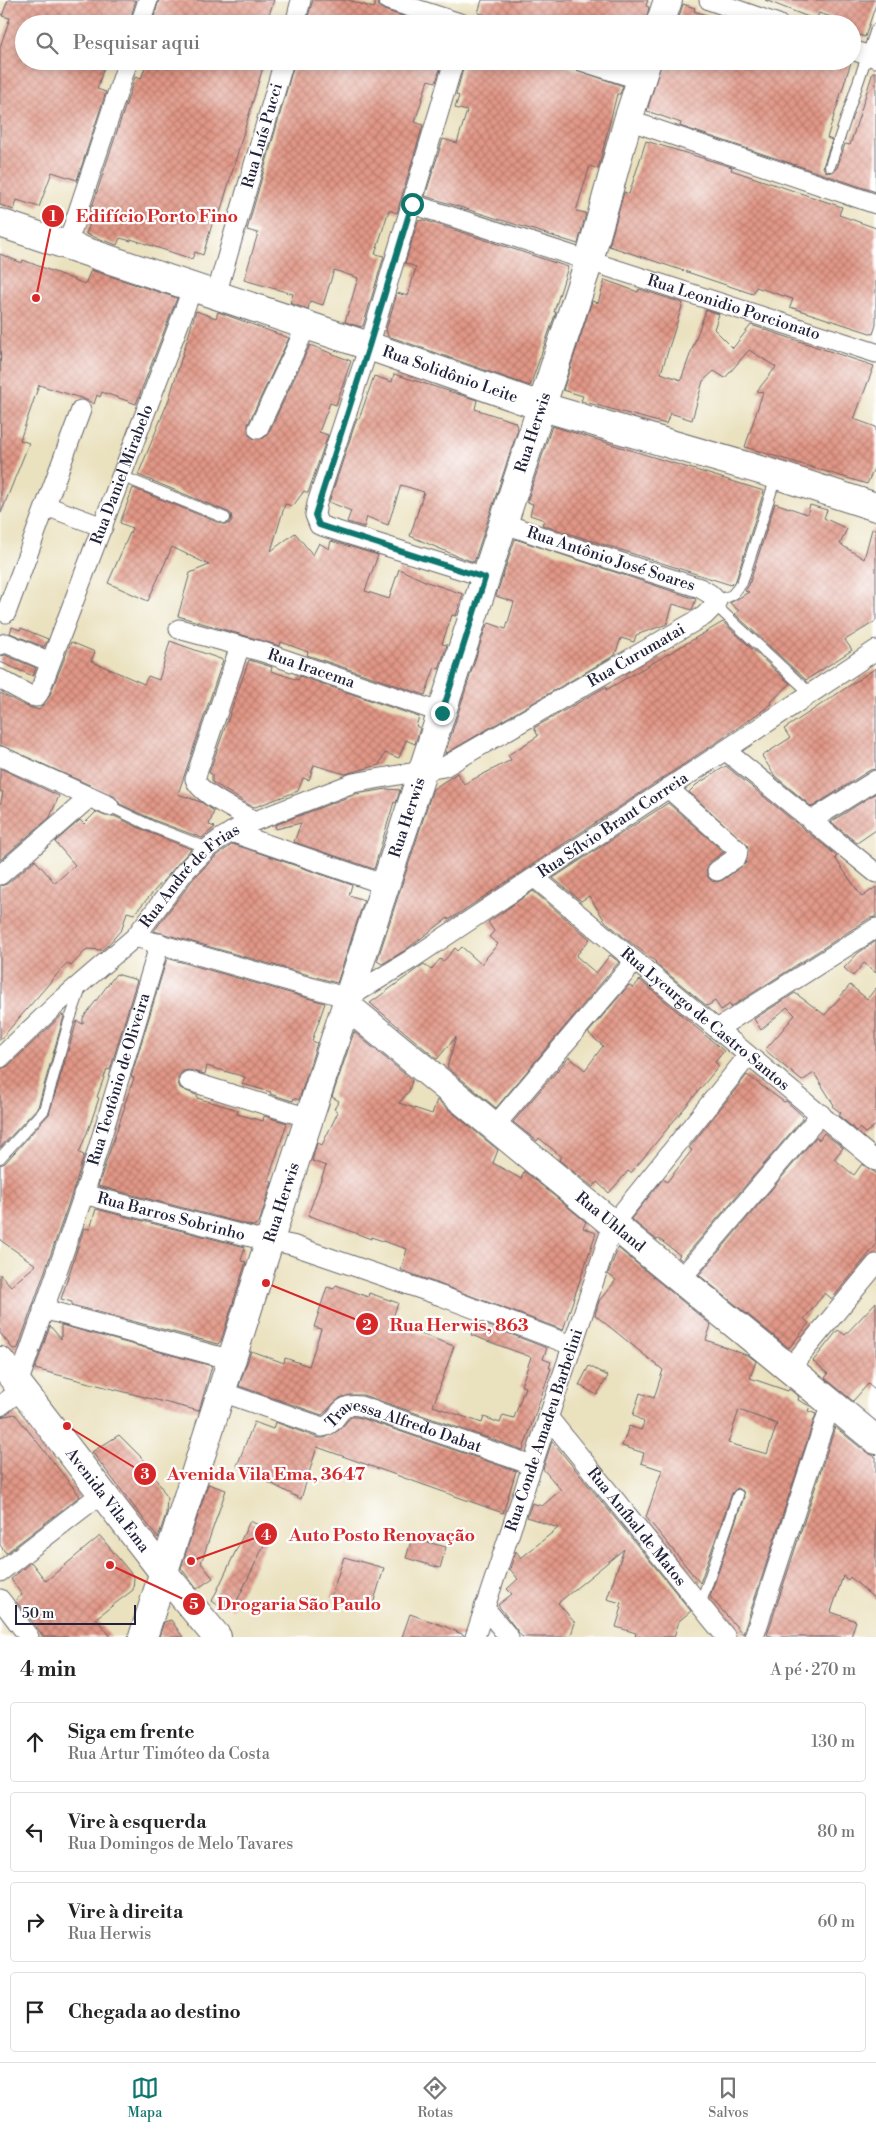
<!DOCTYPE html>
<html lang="pt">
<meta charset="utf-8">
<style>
body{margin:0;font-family:"Libre Bodoni",serif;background:#f6f6f6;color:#222}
.scale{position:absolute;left:15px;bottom:12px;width:121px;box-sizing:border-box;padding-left:5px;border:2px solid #22223b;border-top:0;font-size:14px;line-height:18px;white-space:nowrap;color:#22223b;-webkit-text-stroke:4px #fff;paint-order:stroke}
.stop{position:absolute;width:15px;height:15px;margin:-11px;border:4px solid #0f766e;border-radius:50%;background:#fff}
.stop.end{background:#0f766e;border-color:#fff;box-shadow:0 1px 5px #0008}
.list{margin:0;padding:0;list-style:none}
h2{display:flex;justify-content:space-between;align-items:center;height:65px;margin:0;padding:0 20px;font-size:21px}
h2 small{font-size:16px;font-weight:400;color:#767676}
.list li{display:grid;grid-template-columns:32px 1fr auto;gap:15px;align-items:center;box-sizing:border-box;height:80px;margin:0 10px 10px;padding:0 10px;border:1px solid #e0e0e0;border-radius:5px}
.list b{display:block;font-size:19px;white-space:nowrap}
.list p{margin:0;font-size:16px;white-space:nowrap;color:#767676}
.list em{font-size:16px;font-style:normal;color:#767676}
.icon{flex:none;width:28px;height:28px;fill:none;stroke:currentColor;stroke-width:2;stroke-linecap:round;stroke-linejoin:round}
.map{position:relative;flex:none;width:876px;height:1637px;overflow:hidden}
.search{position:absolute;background:#fff;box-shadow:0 2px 8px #0003;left:15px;right:15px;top:15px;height:55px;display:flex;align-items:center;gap:12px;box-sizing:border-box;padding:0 18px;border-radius:28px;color:#767676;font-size:19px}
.sheet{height:425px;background:#fff}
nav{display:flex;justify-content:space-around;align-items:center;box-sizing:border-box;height:70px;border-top:1px solid #e0e0e0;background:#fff;font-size:14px;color:#767676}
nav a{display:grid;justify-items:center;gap:2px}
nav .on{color:#0f766e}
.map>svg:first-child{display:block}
.building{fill:url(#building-cross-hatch);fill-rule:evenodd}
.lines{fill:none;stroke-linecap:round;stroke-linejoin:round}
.lane-casing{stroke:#686569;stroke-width:12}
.street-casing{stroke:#686569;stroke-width:21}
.secondary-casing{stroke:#686569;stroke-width:30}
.lane{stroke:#fff;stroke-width:10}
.street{stroke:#fff;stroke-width:19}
.secondary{stroke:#fff;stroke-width:28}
.route{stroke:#0f766e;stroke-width:6}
.labels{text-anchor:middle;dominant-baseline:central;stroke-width:4.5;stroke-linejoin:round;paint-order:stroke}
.street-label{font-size:16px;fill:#22223b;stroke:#fff}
.leader{fill:none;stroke:#d62828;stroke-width:2}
.callout-dot{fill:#d62828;stroke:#fff;stroke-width:2}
.mark-label{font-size:15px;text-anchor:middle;font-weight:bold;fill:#fff}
.callout-label{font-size:18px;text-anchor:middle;font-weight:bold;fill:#d62828;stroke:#fff;stroke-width:4.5;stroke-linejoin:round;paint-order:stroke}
</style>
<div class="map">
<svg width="876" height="1637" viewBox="0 0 876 1637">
<defs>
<pattern id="building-cross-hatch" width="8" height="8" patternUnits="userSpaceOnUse" patternTransform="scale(1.25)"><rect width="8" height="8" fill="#e29786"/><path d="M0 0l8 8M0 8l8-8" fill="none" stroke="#b77b6f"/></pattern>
</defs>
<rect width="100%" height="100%" fill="#fff"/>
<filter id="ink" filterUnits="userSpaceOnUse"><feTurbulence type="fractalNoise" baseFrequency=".02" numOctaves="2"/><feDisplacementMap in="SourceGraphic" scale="10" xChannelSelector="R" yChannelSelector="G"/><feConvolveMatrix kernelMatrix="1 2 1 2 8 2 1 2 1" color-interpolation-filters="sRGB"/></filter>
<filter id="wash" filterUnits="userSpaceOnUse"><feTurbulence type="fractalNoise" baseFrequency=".0096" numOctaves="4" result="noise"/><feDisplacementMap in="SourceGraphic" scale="20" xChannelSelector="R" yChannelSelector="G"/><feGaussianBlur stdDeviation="1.12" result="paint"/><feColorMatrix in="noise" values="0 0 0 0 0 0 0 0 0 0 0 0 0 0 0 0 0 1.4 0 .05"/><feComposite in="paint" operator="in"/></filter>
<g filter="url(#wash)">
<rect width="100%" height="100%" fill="#eae1be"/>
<g id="blocks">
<path class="building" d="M8 0H136L129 23 118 19 116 24H24V61H106L97 89 106 92 77 180 52 172 39 207 17 200 14 210 0 205V47L10 18 2 16Z
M159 0H274L266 24H152Z
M313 0H348L374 8 377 0 379 7 384 10 421 22 332 24 308 16Z
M482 0H648L646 6 649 7 645 24H516L478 13Z
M765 0H876V4L865 37 852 33V24L819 13 816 20Z
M683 4 695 8 694 11 725 21V24H677Z
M147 61H248L263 67 217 223 213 221 203 255 195 252 192 259 131 239V241L120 238 117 245 86 234 90 224 87 222 135 77 141 79Z
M295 61H426L425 64 440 69 436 82 428 80 415 122 423 125 397 213 389 210 375 254 384 256 363 326 361 327 345 322 358 278 334 270 323 305 310 301 308 309 290 303 293 294 244 280 258 233 247 230Z
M465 61H552L623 86 620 94H617L598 169 590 166 576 211 586 213 578 244 425 196 443 139 457 143 467 111 455 108 459 96 456 95Z
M662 61 851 62 827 138 832 140 823 167 825 171 831 173 837 168 845 144 850 145 873 72H876V192L680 126 681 123 647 111Z
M646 141 732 167 731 170 842 207 839 215 876 228V325L873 334 790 307 793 299 756 287 753 294 609 246 624 192 629 194Z
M424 220 568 267 554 312H556L530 386 388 336 386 330 397 293 408 296 416 267 405 263 418 221Z
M0 254 22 263 23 260 85 284 91 270 177 298 136 404 102 392 100 397 97 395 94 404 84 399 39 385 20 440 29 443 1 513Z
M605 280 638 292 639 289 683 303 661 373 681 380 706 310 719 314 714 329 733 348 751 325 874 366 854 419 876 427V464L867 484 745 447 763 392 757 391 776 367 749 350 725 378 714 371 703 381 692 420 670 413 666 424 581 401 583 396 563 390 592 301 598 303Z
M196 311 216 318 218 312 289 338 248 424 249 435 254 439 264 438 268 434 310 345 351 361 336 405 330 403 319 432 328 435 308 493 304 491 293 506 285 504 271 551 295 533 313 555 319 543 329 549 331 541 378 555 365 591 389 599 399 569 427 582 463 594 456 616 452 615 442 644 447 645 439 669 435 667 425 695 307 655 308 652 281 642 280 646 178 616 190 573 209 565 172 547 148 601 108 583 132 528 120 523 133 488 222 524H229L232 520 231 514 228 512 138 475 169 399Z
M394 374 477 400 475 409 515 422 518 429 474 562 457 556 410 536 424 492 401 485 388 525 367 517 364 527 347 522 351 511 329 502 357 418 359 419 374 376 392 382Z
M552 426 764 491 736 580 731 585 558 530 542 525 544 520 530 515 533 504 527 502Z
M775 503 807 514 810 505 827 510 824 518 847 529 840 544 864 559 872 529H876V621L845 640 852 650 806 680 735 614 739 611 730 603 749 592 745 591 749 585Z
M515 539 696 599 692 610 673 604 667 624 636 635 634 642 621 638 615 655 445 754 485 629 489 623 506 629 514 602 496 596Z
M723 622 790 684 771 702 772 704 723 738 449 920 448 918 404 951 382 964 377 961 433 789 457 773 464 784 511 760 508 755 538 736 534 728 607 686 606 690Z
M12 627 20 630 21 628 48 639 44 647 10 633Z
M170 641 223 660 178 794 201 802 214 811 209 825 215 827 202 838 156 821 120 804 114 796 0 745V693L26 706 39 710 49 697 71 642 95 652 91 661 144 684 148 676 159 680Z
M5 655 36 668 33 676 0 662V656Z
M249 660 272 667 271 671 298 680 300 676 419 717 416 726 420 728 415 744 406 740 399 758 385 753 379 765 345 774 314 765 309 780 303 778 298 791 255 807 251 806 212 782V774L209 773Z
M876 668V769L870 770 812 807 775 776 762 756 790 738 784 729Z
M726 766 837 856 835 858 862 897 876 887V917L870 918 731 1007 730 1004 721 1010 715 1001 707 1006 655 963 656 962 625 938 605 921 589 896 581 901 553 878 668 803 724 852 710 862 706 871 708 877 712 881 717 882 723 880 746 863 748 846 689 792 696 785Z
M0 768 59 796 50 817 0 860V806L3 792 0 791Z
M387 789 400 790 396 803 394 802 374 869 294 842 301 823 276 829 275 825 356 794Z
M876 793V830L857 843 831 822Z
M96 812 105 816H114L150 833 191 849 134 914 127 912 122 929 108 945 102 950 87 949 71 966 67 963 0 1040V886L7 884 35 860 55 883 75 865 55 842 80 820 84 824Z
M233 844 352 885 349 895 364 900 337 983 154 931 194 878 215 857Z
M533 891 590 939 576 956 596 973 610 955 619 962 496 1108 447 1067 456 1037 437 1059 370 1003 424 964 431 970 440 959 443 962 455 948 458 951 462 947 481 964 498 944 489 937 494 931 488 922Z
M876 941V973L864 963 853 976 844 968 858 953Z
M167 958 325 1003 312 1041 317 1043 299 1100 294 1098 293 1101 270 1094 271 1092 242 1084 245 1077 207 1066 205 1074 187 1070 182 1072 178 1077V1083L180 1088 198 1096 197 1098 238 1110 237 1114 263 1121 264 1116 287 1123 268 1181 272 1182 259 1223 253 1226 98 1186 125 1106H124L134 1078 131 1077Z
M116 974 137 980 110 1070 107 1069 97 1097 99 1098 90 1125 79 1153 84 1155 76 1182 18 1348 13 1349 0 1333V1274L11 1286 36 1265 0 1240V1165L5 1163 49 1114 77 1021 83 1024V1018Z
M640 980 724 1051 715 1062 719 1066 631 1173 628 1171 609 1193 597 1182 593 1187 559 1160 562 1157 539 1138 537 1141 513 1122 569 1057 585 1070 603 1046 588 1033 629 985 633 988Z
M850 985 867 999 876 988V1125L865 1133 859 1128 857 1131 839 1116 841 1113 832 1106 834 1105 814 1073 802 1081 765 1050 795 1015 787 1007 761 1030 754 1019 795 993 825 1015Z
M62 1015 64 1016 38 1107 0 1148V1069L8 1066Z
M354 1032 412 1080 409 1091 399 1103 432 1114 437 1100 498 1150 493 1163 521 1179 524 1171 586 1222 583 1228 596 1233 563 1330 401 1270 407 1249 371 1237V1239L308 1215 326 1166 312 1161 317 1143 322 1145 338 1112 334 1109 339 1101 332 1097Z
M747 1075 784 1102 786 1101 804 1117 682 1260 678 1257 680 1255 659 1239 657 1240 631 1219 663 1179 667 1182 692 1150 689 1148Z
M824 1133 843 1148 834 1159 854 1175 862 1164 876 1173V1245L832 1299 825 1293 804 1319 809 1323 789 1348 699 1275 816 1137 819 1140Z
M96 1209 245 1247 241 1261 246 1262 221 1341 218 1344 72 1305V1302L61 1299 84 1228 90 1229Z
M618 1248 711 1325 706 1340 749 1356 756 1361 750 1378 788 1391 789 1389 799 1397 798 1400 810 1406 808 1411 816 1414 743 1634 711 1598 710 1596 744 1497 743 1491 737 1488 732 1493 700 1583 646 1517 662 1470 641 1463 644 1453 622 1446 629 1426 641 1430 644 1422 633 1415 640 1393 654 1398 663 1370 595 1315 599 1301 616 1280 608 1274ZM739 1410 777 1424 767 1454 728 1443Z
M336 1285 368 1297 369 1293 398 1303 391 1323 454 1346 433 1406 482 1423 484 1417 500 1423 503 1415 514 1418 525 1387 521 1386 531 1357 471 1335 476 1321 547 1348 543 1359 551 1362 549 1368H551L523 1450 363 1395H350L340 1398 322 1415 239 1386 251 1351 284 1363 285 1358 309 1366 321 1329 314 1327 327 1287 334 1289Z
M876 1302V1391L868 1384 853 1401 825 1378 828 1374 813 1361 838 1330 845 1335Z
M61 1325 212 1366 199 1411 35 1369 50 1326 61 1339Z
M589 1366 608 1376 597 1395 579 1385Z
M15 1414 80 1496 6 1553 0 1545V1417Z
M351 1417H358L516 1471 503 1513 317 1447 301 1499 237 1466 254 1422 273 1429 275 1422 318 1438H325L339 1430Z
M835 1427 866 1452 876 1457V1600L850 1577 848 1580 843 1576 831 1612 856 1621 851 1637H775L767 1635Z
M119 1435 147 1463 167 1497 166 1514 158 1538 92 1452Z
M552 1441 691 1611 679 1621 674 1637H635L636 1633 616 1627 622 1607 620 1606 621 1603 607 1599 624 1549 558 1603 575 1623 570 1637H522L498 1605 512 1594 507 1589 518 1579 510 1569 516 1551 521 1558 558 1528 527 1517 532 1503 542 1506 561 1490 543 1469Z
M208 1484 226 1490 201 1563 213 1578 197 1589 181 1568Z
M250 1521 271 1531 233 1609 223 1605 222 1608 212 1601Z
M100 1536 134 1577 133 1590 96 1618 111 1637H44L15 1600 22 1595 11 1579 31 1562 46 1581Z
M412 1538 446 1547 440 1568 406 1558Z
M344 1557 384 1568 373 1604 359 1602 358 1604 331 1596Z
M410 1614 444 1626 464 1635V1637H402Z
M171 1620 183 1637H159L164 1622Z"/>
</g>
</g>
<g filter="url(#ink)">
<use href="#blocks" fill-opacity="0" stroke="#686569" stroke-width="1"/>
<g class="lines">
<defs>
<path id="lane" d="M830 166 876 29
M121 476 225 518
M717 601 732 595 742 583 776 477
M715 605 811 694
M109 806 153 827 208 848
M0 1158 44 1110 68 1025 82 985
M700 1605 738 1495"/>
<g id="street">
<path d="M388 0 463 24"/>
<path d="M709 0 778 24"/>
<path d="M140 24 148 0"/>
<path d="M295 24 301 0"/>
<path d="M852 50 876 58"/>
<path d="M454 61 369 346 317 503 315 515 319 525 328 528 485 577"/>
<path d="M581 61 641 80"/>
<path d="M628 120 876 204"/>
<path id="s1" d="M412 204 876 353"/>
<path d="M67 245 128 61"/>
<path id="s2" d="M216 295 284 61"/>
<path d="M258 429 307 325"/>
<path d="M46 506 103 527"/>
<path d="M6 613 81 410"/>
<path id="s3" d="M179 629 263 652 442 713"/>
<path d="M0 645 6 643 50 662"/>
<path d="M240 646 195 779C200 795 239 811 254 821"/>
<path id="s4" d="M0 679 31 696 36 697 39 693 193 287"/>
<path d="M726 751 876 873"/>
<path d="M0 756 109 806"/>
<path d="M668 788 738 850 737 857 717 871"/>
<path d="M812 820 876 780"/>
<path d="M231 832 386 885"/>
<path d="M0 875 90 797"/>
<path id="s5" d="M535 878 876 1161"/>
<path id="s6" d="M135 937 348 998 410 960 876 650"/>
<path d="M717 1029 876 928"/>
<path id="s7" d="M0 1058 58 1003 135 937 185 871 208 848 220 839 242 826 353 783 444 767 704 616 712 608 717 601 710 594 700 588 554 541 503 523"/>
<path d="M189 1081 309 1118"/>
<path d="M493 1128 635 961"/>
<path id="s8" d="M83 1194 255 1238 292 1245 441 1296 571 1345"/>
<path d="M680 1280 821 1114"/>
<path d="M43 1309 232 1360"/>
<path d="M790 1368 876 1264"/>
<path id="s9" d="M18 1384 87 1185 160 943"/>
<path id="s10" d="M222 1392 322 1427C341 1423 335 1402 360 1406L532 1465"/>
<path d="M0 1406 22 1389"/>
<path id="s11" d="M548 1417 726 1637"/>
<path d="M0 1572 102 1493"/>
<path d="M0 1599 29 1637"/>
<path d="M484 1607 509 1637"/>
<path id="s12" d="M475 1637 613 1224 748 1056"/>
<path d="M754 1637 831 1403"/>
</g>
<g id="secondary">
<path d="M660 24 668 0"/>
<path id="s13" d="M0 223 369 346 543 407 777 475 876 507"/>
<path id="s14" d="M346 1005 876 1440"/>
<path id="s15" d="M0 1361 163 1572 217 1637"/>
<path id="s16" d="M143 1637 286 1189 589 261 628 120 647 61"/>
</g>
</defs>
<use href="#lane" class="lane-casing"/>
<use href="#street" class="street-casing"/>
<use href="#secondary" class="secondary-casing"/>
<use href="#lane" class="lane"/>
<use href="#street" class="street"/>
<use href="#secondary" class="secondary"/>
</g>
</g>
<g class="lines" filter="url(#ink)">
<path class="route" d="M412 204 369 346 315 515 319 525 328 528 485 578 442 713"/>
</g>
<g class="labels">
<g class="street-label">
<text stroke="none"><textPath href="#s2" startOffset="166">Rua Luís Pucci</textPath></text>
<text stroke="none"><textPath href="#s1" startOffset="338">Rua Leonidio Porcionato</textPath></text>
<text stroke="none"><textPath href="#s13" startOffset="475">Rua Solidônio Leite</textPath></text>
<text stroke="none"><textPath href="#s16" startOffset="1266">Rua Herwis</textPath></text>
<text stroke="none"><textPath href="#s4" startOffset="279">Rua Daniel Mirabelo</textPath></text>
<text transform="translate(611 559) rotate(18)">Rua Antônio José Soares</text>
<text stroke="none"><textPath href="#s7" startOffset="771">Rua Curumatai</textPath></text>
<text stroke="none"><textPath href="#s3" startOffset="138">Rua Iracema</textPath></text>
<text stroke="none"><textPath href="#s16" startOffset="861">Rua Herwis</textPath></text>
<text stroke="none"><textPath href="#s6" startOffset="538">Rua Sílvio Brant Correia</textPath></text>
<text stroke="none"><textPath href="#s7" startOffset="264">Rua André de Frias</textPath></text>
<text stroke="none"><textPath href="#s5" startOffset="221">Rua Lycurgo de Castro Santos</textPath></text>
<text stroke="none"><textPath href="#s9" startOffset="321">Rua Teotônio de Oliveira</textPath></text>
<text stroke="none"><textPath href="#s16" startOffset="456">Rua Herwis</textPath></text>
<text stroke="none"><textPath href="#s8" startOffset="91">Rua Barros Sobrinho</textPath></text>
<text stroke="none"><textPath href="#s14" startOffset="342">Rua Uhland</textPath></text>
<text stroke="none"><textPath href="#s12" startOffset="218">Rua Conde Amadeu Barbelini</textPath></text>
<text stroke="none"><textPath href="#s10" startOffset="196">Travessa Alfredo Dabat</textPath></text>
<text stroke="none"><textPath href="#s15" startOffset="176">Avenida Vila Ema</textPath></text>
<text stroke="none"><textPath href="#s11" startOffset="141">Rua Aníbal de Matos</textPath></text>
</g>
</g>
<path class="leader" d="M36 298L53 216M266 1283L367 1324M67 1426L145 1474M191 1561L266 1534M110 1565L194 1604"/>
<g class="callout-dot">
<circle cx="36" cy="298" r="5"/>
<circle cx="266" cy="1283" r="5"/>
<circle cx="67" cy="1426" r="5"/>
<circle cx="191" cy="1561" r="5"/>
<circle cx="110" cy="1565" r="5"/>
<circle cx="53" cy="216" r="12"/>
<circle cx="367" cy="1324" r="12"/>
<circle cx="145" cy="1474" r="12"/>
<circle cx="266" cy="1534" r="12"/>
<circle cx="194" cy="1604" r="12"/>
</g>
<g class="mark-label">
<text x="53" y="221">1</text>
<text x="367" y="1330">2</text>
<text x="145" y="1479">3</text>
<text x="266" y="1540">4</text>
<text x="194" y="1609">5</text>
</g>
<g class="callout-label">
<text x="157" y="222">Edifício Porto Fino</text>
<text x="459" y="1331">Rua Herwis, 863</text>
<text x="266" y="1480">Avenida Vila Ema, 3647</text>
<text x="382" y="1541">Auto Posto Renovação</text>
<text x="299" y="1610">Drogaria São Paulo</text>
</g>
</svg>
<div class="scale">50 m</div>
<div class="stop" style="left:412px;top:204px"></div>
<div class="stop end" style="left:442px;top:713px"></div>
<div class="search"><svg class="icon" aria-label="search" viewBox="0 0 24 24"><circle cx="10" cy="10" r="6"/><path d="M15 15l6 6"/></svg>Pesquisar aqui</div>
</div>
<section class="sheet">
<h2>4 min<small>A pé · 270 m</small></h2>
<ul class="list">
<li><svg class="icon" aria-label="ahead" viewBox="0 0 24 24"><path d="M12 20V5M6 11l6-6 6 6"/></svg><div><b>Siga em frente</b><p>Rua Artur Timóteo da Costa</p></div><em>130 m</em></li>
<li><svg class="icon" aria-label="left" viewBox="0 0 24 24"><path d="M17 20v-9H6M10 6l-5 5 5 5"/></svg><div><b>Vire à esquerda</b><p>Rua Domingos de Melo Tavares</p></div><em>80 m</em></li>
<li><svg class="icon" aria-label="right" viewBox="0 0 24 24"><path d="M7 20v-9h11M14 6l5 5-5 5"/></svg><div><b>Vire à direita</b><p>Rua Herwis</p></div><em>60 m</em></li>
<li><svg class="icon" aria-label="arrive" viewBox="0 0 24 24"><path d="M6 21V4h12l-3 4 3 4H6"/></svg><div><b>Chegada ao destino</b></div></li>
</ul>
</section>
<nav>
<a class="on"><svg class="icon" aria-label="map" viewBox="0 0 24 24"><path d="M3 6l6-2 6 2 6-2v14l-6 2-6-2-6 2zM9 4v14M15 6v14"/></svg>Mapa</a>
<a><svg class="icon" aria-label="directions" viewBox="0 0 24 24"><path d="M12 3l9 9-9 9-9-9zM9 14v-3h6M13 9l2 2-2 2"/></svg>Rotas</a>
<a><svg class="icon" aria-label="saved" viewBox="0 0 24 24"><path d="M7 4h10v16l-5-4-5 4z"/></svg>Salvos</a>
</nav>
